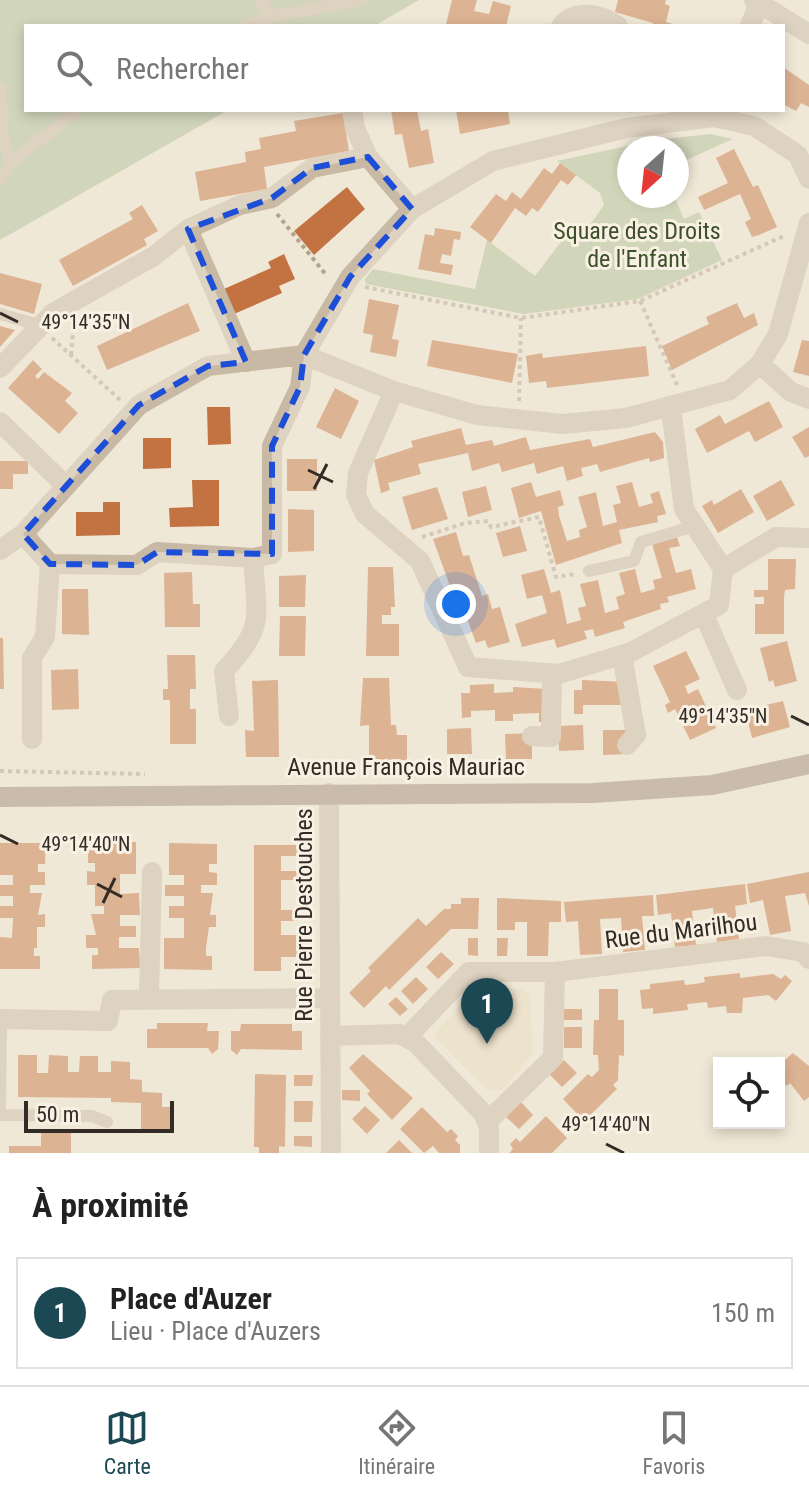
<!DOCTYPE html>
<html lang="fr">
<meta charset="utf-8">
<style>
body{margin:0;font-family:"Roboto Condensed",sans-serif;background:#f2f2f2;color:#222}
.controls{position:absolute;right:24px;bottom:24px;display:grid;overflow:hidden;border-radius:0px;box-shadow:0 4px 12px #0003}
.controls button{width:72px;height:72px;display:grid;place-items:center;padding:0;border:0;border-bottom:2px solid #e0e0e0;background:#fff;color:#222;font:40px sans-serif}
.compass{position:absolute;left:617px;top:136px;width:72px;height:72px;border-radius:50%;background:#fff;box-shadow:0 4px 12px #0003;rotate:207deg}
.scale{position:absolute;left:24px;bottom:20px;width:150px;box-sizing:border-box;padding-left:8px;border:4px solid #332b25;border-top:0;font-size:22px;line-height:28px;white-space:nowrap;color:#332b25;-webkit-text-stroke:6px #f8f1e3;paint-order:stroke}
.you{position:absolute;left:456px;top:604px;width:28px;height:28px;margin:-20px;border:6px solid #fff;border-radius:50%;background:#1a73e8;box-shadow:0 0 0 12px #1a73e833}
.badge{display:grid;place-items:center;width:52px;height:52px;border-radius:50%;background:#1c4853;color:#fff;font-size:26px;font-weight:700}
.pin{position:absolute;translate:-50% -66px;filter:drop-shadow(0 2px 4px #0008)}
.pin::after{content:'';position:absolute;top:42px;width:28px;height:24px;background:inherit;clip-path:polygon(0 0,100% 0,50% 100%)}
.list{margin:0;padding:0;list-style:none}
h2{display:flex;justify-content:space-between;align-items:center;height:104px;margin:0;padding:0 32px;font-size:34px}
h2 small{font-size:26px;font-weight:400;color:#767676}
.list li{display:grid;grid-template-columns:52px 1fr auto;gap:24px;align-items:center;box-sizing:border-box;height:112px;margin:0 16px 16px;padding:0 16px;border:2px solid #e0e0e0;border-radius:0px}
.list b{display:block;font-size:30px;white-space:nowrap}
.list p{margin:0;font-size:26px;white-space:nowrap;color:#767676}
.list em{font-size:26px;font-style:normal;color:#767676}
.icon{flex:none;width:44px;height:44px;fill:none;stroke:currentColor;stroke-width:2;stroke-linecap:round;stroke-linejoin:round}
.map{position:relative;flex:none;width:809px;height:1153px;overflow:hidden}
.search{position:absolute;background:#fff;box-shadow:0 4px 12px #0003;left:24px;right:24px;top:24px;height:88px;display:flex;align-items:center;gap:20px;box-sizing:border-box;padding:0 28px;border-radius:0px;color:#767676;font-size:30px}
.sheet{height:232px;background:#fff}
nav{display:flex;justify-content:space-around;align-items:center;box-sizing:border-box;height:112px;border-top:2px solid #e0e0e0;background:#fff;font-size:22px;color:#767676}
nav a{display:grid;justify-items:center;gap:4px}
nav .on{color:#1c4853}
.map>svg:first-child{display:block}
.green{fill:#acbe98}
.plaza{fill:#e8dbbe}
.building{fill:#c37342}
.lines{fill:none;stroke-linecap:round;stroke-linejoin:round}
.path{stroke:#b3a38e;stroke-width:4;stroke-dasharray:4 4;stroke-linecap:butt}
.lane{stroke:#c7b9a4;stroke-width:12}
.street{stroke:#c7b9a4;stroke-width:20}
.secondary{stroke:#9b8875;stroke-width:20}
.marked{fill:none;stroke:#1d4ed8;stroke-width:6;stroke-dasharray:16 10;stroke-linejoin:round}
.ticks{fill:none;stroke:#332b25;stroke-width:3}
.labels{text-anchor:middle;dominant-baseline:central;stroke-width:6;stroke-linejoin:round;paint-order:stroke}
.park-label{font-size:24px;fill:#3d502a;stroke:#f8f1e3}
.street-label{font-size:24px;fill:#332b25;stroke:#f8f1e3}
.ticks-label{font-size:20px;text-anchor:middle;fill:#332b25;stroke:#f8f1e3;stroke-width:6;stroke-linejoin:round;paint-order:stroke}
</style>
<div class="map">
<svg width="809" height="1153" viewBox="0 0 809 1153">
<rect width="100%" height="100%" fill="#f0e8d7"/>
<path class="green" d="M0 0H419L374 26H26V110H228L0 240Z
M710 134 733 139 677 164V148H629V196H674L684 219 699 212 722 260 638 299 524 314 366 284 365 279 373 269 475 289 487 240 535 276 567 234 578 242 604 205 600 193 557 161 655 140Z"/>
<path class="plaza" d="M477 988 522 989 530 994 533 1053 502 1090H487L433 1035Z"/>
<path class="building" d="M452 0H477L474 11 489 14 493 1 511 6 506 26 446 24Z
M618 0H666L665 4 670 6 666 22 679 26H652L653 23 615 12Z
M783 67 809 85V107L801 103 796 111 783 104Z
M391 110H417L421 131 428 129 434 163 409 168 402 134 395 135Z
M456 110H508L510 124 460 134Z
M343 113 349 151 264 167 267 189 200 201 195 172 246 162 245 152 261 149 259 138 296 131 294 121Z
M734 149 753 187 758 185 777 227 759 235 752 237 745 222 751 219 740 194 704 210 698 197 728 183 716 158Z
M560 163 576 175 568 185 561 180 538 212 532 208 526 216 515 208 491 243 470 227 496 194 506 201 512 192 521 199 544 168 552 174Z
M347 187 365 209 314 255 294 231Z
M142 205 158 231 144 239 147 245 73 286 59 260 133 219 129 213Z
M435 228 461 232 460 240 454 239 451 256 442 254 440 263 453 265 451 275 418 269 425 234 434 236Z
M284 254 295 279 279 286 282 293 234 314 224 289 271 268 268 262Z
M0 273 42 284 34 314 0 304Z
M369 299 399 305 392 339 399 340 396 357 370 352 373 335 363 333Z
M188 303 200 331 107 370 97 346Z
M737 303 744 318 754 313 758 325 672 370 662 346 709 324 706 317Z
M0 326 15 330 0 347Z
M432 340 518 354 512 383 427 366Z
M802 340 809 341V376L793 372Z
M646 346 649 376 547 388 546 381 529 383 526 356 542 353 543 358Z
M33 360 42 369 35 376 38 379 44 372 72 393 65 401 78 413 59 434 8 388Z
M335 388 359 401 341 439 316 427Z
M769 401 783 427 755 442 749 431 707 453 695 429 720 415 725 424Z
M207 407H230L231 444 208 445Z
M809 427V456L805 458 792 437Z
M461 428 466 445 492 440 494 446 526 437 530 450 590 439 593 447 655 432 663 442 664 458 650 462 649 458 600 472 597 464 581 468 583 476 567 481 563 466 537 474 534 463 502 472 499 463 472 471 468 453 418 464 421 474 388 483 390 490 381 493 374 460 413 447 411 441Z
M143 438H171V468L143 469Z
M287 459H317V491H287Z
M0 461H28V474H13V489H0Z
M192 480H219V526L170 527 169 508 193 507Z
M781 480 795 505 767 521 753 496Z
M531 482 536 497 560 490 564 505 558 507 559 516 567 541 580 537 579 530 587 527 578 497 596 492 603 526 617 522 613 505 621 503 616 486 632 482 639 507 653 503 650 494 659 491 666 514 657 516 658 522 619 530 622 543 556 565 541 511 519 518 511 488Z
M486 486 492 510 468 517 462 492Z
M437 487 448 519 412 530 402 497Z
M741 489 754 512 718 533 702 506 712 500 714 505Z
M103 502H120V535L76 536V512H103Z
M288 509 314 510V551L288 552Z
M520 526 527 551 503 557 496 533Z
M456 532 463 556 469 555 482 596 488 594 492 609 500 607 510 642 488 648 485 640 476 643 461 602 456 603 433 539Z
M677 537 680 546 669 548 676 573 691 569 696 589 667 597 669 602 660 604 661 609 623 622 625 628 595 637 593 629 584 631 587 639 557 648 554 639 522 647 515 624 547 613 542 595 527 599 521 575 544 569 551 593 560 590 567 624 581 620 578 608 586 606 580 584 598 580 605 613 619 609 616 597 625 594 619 573 635 569 641 593 655 589 653 580 662 578 652 544Z
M768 559H796L795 589 785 590 784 597V634H755V604H764V597H754V590H768Z
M368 567H393L395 607H391V615H382V624H399V656H366Z
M192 572 193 604H200V627H165L164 573Z
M306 575 305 607H279V576Z
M62 589H88L89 635 62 634Z
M280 616H306L305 656H279Z
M0 638H3L4 689H0Z
M787 641 797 681 775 687 773 680 769 682 760 648Z
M686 651 700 679 685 686 688 694 698 689 716 728 690 740 675 709 668 713 665 705 670 702 653 666Z
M167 655H195L196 689H190V709H196V744H170V700H163V689H168Z
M78 669 79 709 52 710 51 670Z
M363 678H389L391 725H396L397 735H407V760H369V725L360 726Z
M278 680 279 757H246L245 730 254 731 252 681Z
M582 680 625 682 626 705H583V714H574V690H582Z
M494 684V693L513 692V687L547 689 548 722H539V713L513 714V721H495V710L471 711V717L462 718 461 693H470V685Z
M783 701 790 727 752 738 745 710Z
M583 725 584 750 559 751 558 726Z
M471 728 472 754H447V729Z
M603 730H627V754L603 755Z
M532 733V759H506L505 734Z
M88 842H136V874H120V894L139 893 140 915H120V926H136V937H119V948H139L140 968 92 969V955H98V948H86V935H96L91 914H104V906H95V885H87V871L95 872V863H88Z
M0 843H46L45 864H38V872H45V885H30V893H42L38 915 45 914V927H37V948H34V956H40V969H0V937L12 938 13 918H0V906H13V896H0V885H13V875H0Z
M169 843 217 844V864H209V872L217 873V885H201V893H213L210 915H216V927H209L206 948V956H212V970L164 969V938H184V918H169V906H184V896H165V885H184V875H169Z
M254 845H299L298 856H281V871H300V880H281V910H299V921H281V935H299V957H281V971H254Z
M809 872V906L805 893 785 896 791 931 770 935 763 900 750 903 747 884Z
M745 884 747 904 735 906 739 939 717 942 713 908 692 911 696 945 675 947 671 913 658 915 656 895Z
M653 895 654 916H642L645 950 623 952 621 918 600 919 602 954 580 955 578 921 566 922 564 902Z
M461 898H479L478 929H451L389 990 386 986 364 1008 349 993 371 971 368 968 418 918 426 926 444 909H451V904H461Z
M497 898 561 901V922H549L548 956H527V922H515V930H497Z
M468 938H478V956L468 955Z
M497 938H508L507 956H497Z
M441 952 454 964 438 979 426 967Z
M740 973V978L773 974 781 979 785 975 792 981 776 1001 768 995 743 998 742 1013H727L726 1006 708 1008 707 1002 687 1004 688 1010 653 1014V1008L642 1009 640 990 650 989V984L684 980 685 985 695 984 705 982 704 977Z
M416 977 428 989 413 1004 401 991Z
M599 989H618V1020H624V1056L619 1055 618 1080 613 1085 617 1089 584 1121 563 1099 588 1074 592 1077 599 1070 598 1055H593L594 1020H599Z
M396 997 408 1009 400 1016 388 1004Z
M564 1009H582V1020H564Z
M157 1023H208L207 1031H219L218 1049 212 1054 208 1048H147V1029H157Z
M241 1024H292V1031H302V1050L241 1049 237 1055 231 1050V1031H240Z
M564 1027H582V1048H564Z
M793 1053 809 1066V1097L804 1101 790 1083 787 1086 779 1077 785 1071 780 1064Z
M363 1054 413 1098 392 1120 367 1094 370 1091 349 1068Z
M18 1055H37V1073H48L49 1055 68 1056V1072H79L80 1056H98V1072H111V1061L130 1062V1079L142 1080V1092L162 1093V1107H173V1131L141 1130V1103L111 1102V1098L18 1097Z
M564 1060 577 1073 562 1087 549 1074Z
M255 1074 286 1075 285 1147 279 1146V1153H259V1147H254Z
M294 1075H313L312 1086H294Z
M342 1090H360V1101L342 1100Z
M294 1101H313L312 1122H294Z
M521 1102 533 1115 519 1129 506 1117Z
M365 1106 380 1120 367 1134 352 1119Z
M422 1107 447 1132 451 1129 458 1136 455 1140 460 1145V1153H439L433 1146 424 1153 400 1129Z
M546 1116 567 1138 552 1153H509L513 1149 510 1144 516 1138 520 1142Z
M41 1130H71V1153H9V1146H41Z
M294 1136H312V1147L294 1146Z
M399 1140 412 1153H386Z"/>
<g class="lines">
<path class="path" d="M277 214 327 276
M365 287 521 318 640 301 786 235
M640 301 678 387
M52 338 120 400
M71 355 74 321
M519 401 521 318
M422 537 465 523 488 521 491 527 539 517 556 577 575 574
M0 771 145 774"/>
<path class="lane" d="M259 0 274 16
M243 26 274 16 362 0
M0 88 3 135 10 164
M0 179 10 164 77 110
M0 314 39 325
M589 571 634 561 641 542 695 526
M0 1115 1 1020
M1 1115 92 1116 107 1122"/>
<path class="street" d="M754 0 809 34
M561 26C576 8 601 14 618 26
M750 26 759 3
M352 110 355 128 368 157
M188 229 246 362
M760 364 791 392 809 399
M0 368 53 313 154 256 188 229 240 205 272 198 312 168 368 157 412 209
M394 391 358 473 356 495 365 514 420 561 468 667 559 674 631 652 719 605 723 569 776 537 809 538
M671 409 684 509 723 569
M0 422 65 485
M23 534 50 564 137 565 157 552 253 558 272 554V446L300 387 304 355 350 277 412 209 493 161 626 128 714 117 754 126 798 155 809 179
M0 550 23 534 139 405 208 366 304 355 394 391 477 415 563 424 626 418 730 390 760 364 778 334 809 223
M704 615 737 690
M622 655 636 735 627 745
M229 716 224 671C267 625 256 617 253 558
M532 736 551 737 552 674
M32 739V658L45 637 50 564
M329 793 331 1153
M555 972 766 946 803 952 809 959
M149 997 152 872
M0 1019 108 1021 112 1000 330 998
M330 1036 399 1034 415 1042 483 1113 489 1128V1153
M407 1037 469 972H555L553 1058 488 1121"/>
<path class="secondary" d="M0 797 593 793 712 785 809 764"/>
</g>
<path d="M0 0H809V1153H0ZM368 157 412 209 350 277 304 355 300 387 272 446V554L157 552 137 565 50 564 23 534 139 405 208 366 246 362 188 229 272 198 312 168Z" fill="#f0e8d7" fill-opacity=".55" fill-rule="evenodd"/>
<path class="marked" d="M368 157 412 209 350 277 304 355 300 387 272 446V554L157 552 137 565 50 564 23 534 139 405 208 366 246 362 188 229 272 198 312 168Z"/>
<path class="ticks" d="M0 313 18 322M308 470 333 482M314 489 327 464M791 716 809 725M0 835 18 844M97 884 122 897M103 903 115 878M606 1144 624 1153"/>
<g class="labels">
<g class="park-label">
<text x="637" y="231">Square des Droits<tspan x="637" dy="28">de l'Enfant</tspan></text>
</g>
<g class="street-label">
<text x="406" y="767">Avenue François Mauriac</text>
<text transform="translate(304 915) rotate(-90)">Rue Pierre Destouches</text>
<text transform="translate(681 931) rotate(-7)">Rue du Marilhou</text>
</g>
</g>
<g class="ticks-label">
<text x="86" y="329">49°14'35"N</text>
<text x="723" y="723">49°14'35"N</text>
<text x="86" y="851">49°14'40"N</text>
<text x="606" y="1131">49°14'40"N</text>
</g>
</svg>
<div class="controls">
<button><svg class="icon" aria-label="locate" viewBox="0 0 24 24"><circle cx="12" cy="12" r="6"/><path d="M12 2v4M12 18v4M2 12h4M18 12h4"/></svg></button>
</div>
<svg class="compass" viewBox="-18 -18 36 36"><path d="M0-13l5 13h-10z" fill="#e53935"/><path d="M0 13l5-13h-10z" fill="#767676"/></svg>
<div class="scale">50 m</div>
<div class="you"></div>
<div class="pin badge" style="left:487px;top:1044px">1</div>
<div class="search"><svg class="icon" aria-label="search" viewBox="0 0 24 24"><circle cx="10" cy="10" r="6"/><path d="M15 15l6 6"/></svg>Rechercher</div>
</div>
<section class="sheet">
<h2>À proximité<small></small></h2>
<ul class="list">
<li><span class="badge">1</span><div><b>Place d'Auzer</b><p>Lieu · Place d'Auzers</p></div><em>150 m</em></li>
</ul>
</section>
<nav>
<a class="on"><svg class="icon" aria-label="map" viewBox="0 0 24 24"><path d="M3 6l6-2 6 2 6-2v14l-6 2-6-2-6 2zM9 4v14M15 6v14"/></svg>Carte</a>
<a><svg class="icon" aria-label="directions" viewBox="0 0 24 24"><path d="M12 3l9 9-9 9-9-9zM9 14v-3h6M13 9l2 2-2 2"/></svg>Itinéraire</a>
<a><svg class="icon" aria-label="saved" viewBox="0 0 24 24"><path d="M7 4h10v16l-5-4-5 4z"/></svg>Favoris</a>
</nav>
